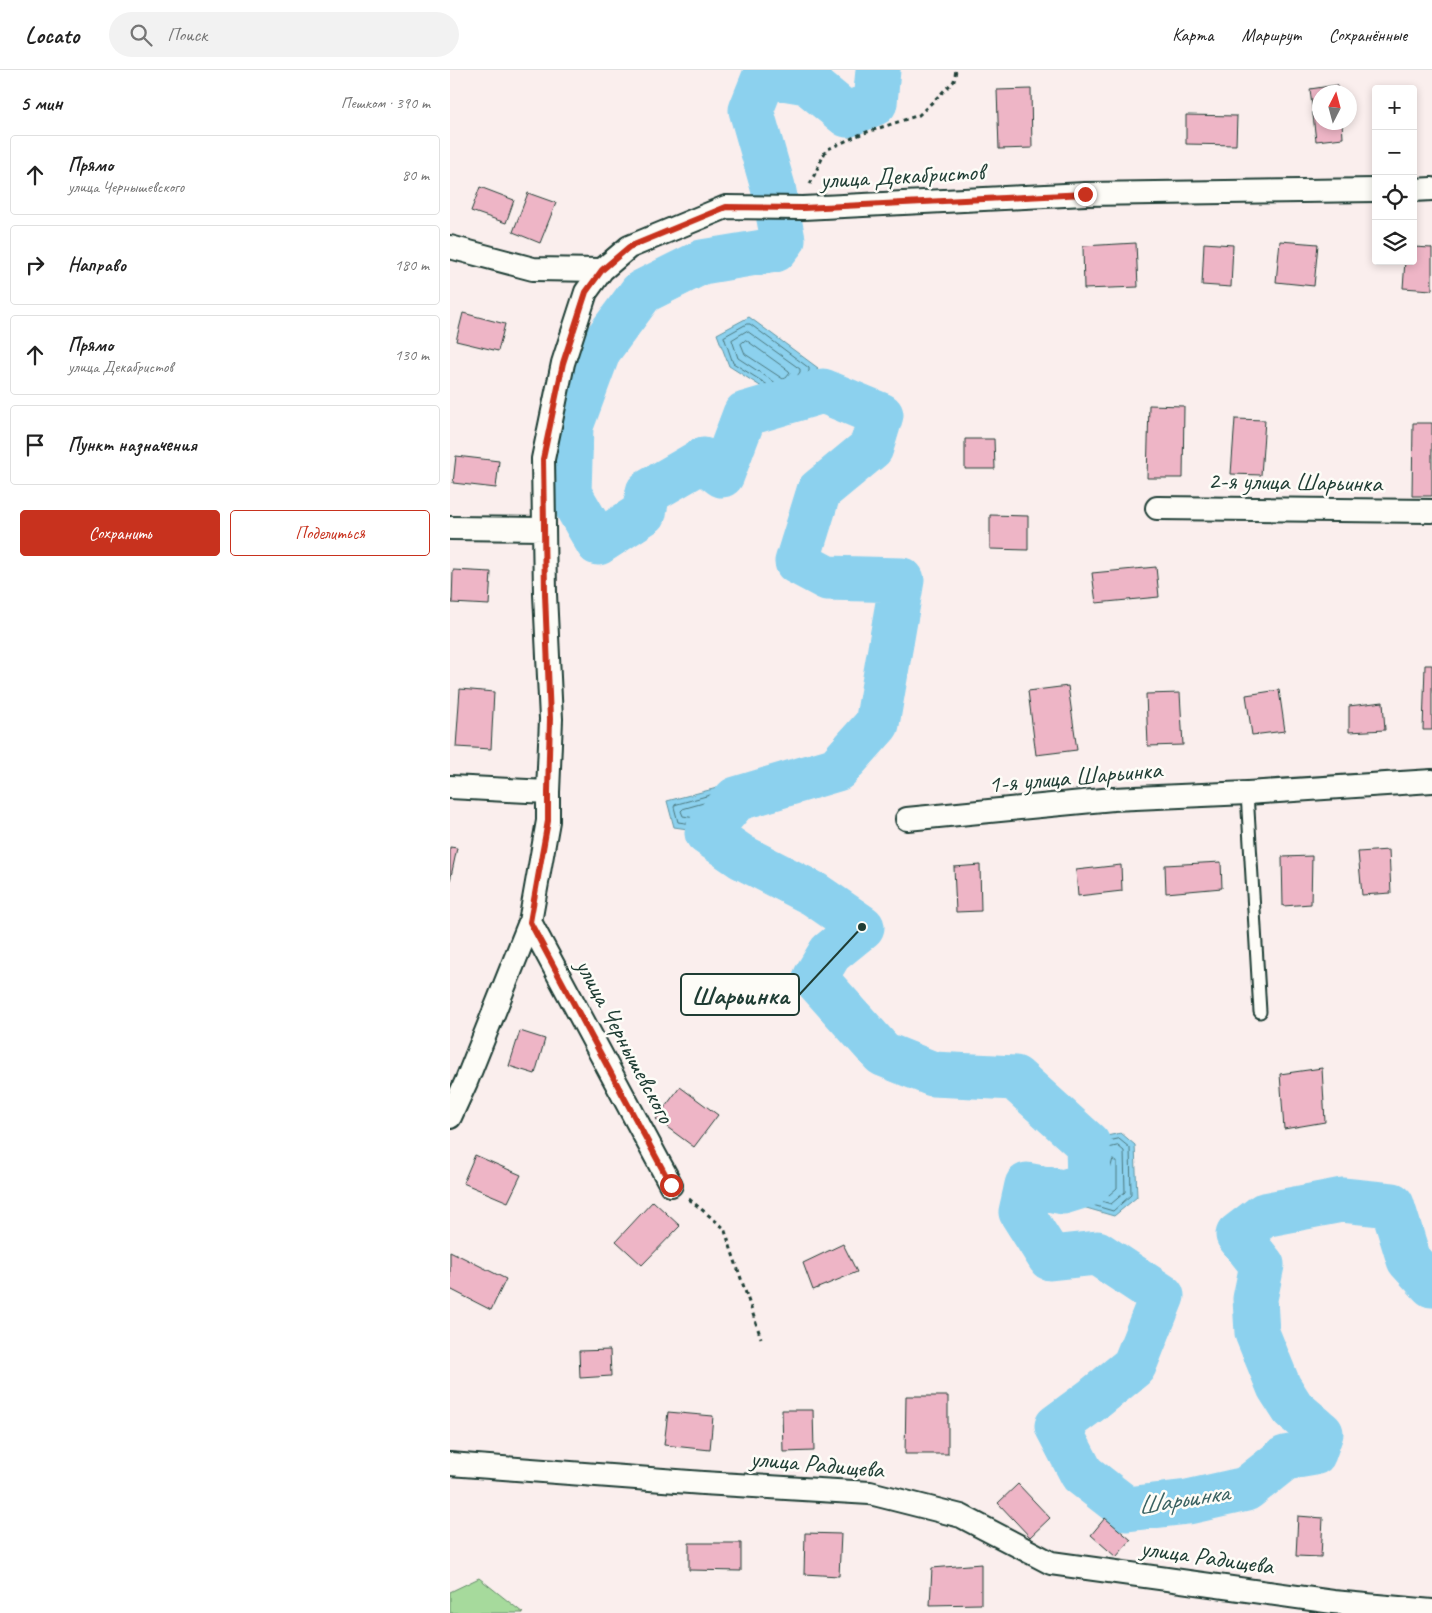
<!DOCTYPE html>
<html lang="ru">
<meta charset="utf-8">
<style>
body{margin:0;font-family:Caveat,sans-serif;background:#f2f2f2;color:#222}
.controls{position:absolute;right:15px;top:15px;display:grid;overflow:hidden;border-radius:5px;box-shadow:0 2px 8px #0003}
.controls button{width:45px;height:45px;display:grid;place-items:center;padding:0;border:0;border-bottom:1px solid #e0e0e0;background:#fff;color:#222;font:25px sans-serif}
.compass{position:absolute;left:862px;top:15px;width:45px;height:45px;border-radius:50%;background:#fff;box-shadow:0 2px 8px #0003;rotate:6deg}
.stop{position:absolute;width:15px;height:15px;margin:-11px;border:4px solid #c8321e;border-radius:50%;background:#fff}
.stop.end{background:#c8321e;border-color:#fff;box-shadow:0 1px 5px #0008}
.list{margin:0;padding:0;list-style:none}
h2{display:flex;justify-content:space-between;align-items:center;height:65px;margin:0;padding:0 20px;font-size:21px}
h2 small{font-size:16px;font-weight:400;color:#767676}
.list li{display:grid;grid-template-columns:32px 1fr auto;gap:15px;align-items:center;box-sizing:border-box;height:80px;margin:0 10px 10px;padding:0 10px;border:1px solid #e0e0e0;border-radius:5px}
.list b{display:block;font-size:19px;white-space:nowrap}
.list p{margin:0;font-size:16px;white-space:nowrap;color:#767676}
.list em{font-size:16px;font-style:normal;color:#767676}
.actions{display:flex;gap:10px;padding:15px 20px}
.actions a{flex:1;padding:11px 0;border:1px solid #c8321e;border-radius:5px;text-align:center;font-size:18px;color:#c8321e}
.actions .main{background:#c8321e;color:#fff}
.icon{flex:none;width:28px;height:28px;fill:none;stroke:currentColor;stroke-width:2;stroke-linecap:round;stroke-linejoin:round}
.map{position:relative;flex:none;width:982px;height:1543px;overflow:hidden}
header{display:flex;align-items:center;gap:30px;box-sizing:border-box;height:70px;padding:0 25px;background:#fff;border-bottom:1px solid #e0e0e0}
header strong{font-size:24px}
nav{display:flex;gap:28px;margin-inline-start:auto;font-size:18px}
.search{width:350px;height:45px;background:#f2f2f2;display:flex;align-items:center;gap:12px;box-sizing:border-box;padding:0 18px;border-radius:28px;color:#767676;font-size:19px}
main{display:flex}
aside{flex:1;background:#fff}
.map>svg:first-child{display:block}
.green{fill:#a6da9c;stroke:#628c68}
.water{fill:#8cd1ee;stroke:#6096a4}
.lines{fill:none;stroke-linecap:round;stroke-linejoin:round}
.shore{stroke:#4b787e;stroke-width:1}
.river{stroke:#8cd1ee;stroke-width:45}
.building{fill:#eeb5c6;stroke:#1f3d34}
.lane-casing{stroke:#1f3d34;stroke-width:15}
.street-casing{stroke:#1f3d34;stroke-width:26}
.path{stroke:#1f3d34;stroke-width:3;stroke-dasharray:4 4;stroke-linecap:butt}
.lane{stroke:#fdfcf7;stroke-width:11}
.street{stroke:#fdfcf7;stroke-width:22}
.route{stroke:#c8321e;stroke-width:6}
.labels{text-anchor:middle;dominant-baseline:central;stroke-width:5;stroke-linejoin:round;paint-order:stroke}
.street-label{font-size:25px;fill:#1f3d34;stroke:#fdfcf7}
.water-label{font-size:26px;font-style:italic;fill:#3a6262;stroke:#fdfcf7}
.leader{fill:none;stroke:#1f3d34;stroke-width:2}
.callout-dot{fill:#1f3d34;stroke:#fdfcf7;stroke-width:2}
.callout{fill:#fdfcf7;stroke:#1f3d34;stroke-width:2}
.callout-label{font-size:26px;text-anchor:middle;font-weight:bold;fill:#1f3d34}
</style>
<header>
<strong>Locato</strong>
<div class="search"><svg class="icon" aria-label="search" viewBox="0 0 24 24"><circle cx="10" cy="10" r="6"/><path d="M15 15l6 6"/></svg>Поиск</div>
<nav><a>Карта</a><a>Маршрут</a><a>Сохранённые</a></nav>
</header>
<main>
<aside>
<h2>5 мин<small>Пешком · 390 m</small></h2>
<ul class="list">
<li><svg class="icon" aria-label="ahead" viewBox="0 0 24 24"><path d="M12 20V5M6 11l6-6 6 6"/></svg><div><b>Прямо</b><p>улица Чернышевского</p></div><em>80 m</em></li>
<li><svg class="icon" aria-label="right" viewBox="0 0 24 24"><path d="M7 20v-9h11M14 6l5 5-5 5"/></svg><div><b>Направо</b></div><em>180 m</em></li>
<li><svg class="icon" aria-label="ahead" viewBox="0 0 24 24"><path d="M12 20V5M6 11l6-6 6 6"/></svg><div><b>Прямо</b><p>улица Декабристов</p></div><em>130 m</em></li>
<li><svg class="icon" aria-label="arrive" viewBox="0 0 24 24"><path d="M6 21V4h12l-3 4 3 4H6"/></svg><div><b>Пункт назначения</b></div></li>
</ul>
<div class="actions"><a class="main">Сохранить</a><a>Поделиться</a></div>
</aside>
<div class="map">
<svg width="982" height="1543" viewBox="0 0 982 1543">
<rect width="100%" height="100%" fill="#faeeed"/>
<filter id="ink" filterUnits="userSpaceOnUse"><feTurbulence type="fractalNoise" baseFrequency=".02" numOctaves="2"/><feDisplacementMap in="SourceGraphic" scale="10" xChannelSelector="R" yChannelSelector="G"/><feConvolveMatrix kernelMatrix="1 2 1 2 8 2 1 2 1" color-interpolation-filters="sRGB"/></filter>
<g filter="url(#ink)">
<path class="green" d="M29 1508 73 1543H0V1522Z"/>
<path class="water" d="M299 247 368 298 340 335 279 296 267 264Z
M267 718 288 749 272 764 224 757 217 731Z
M671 1063 685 1075 687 1127 664 1146 619 1133 624 1108 639 1113 647 1068Z"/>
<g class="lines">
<path class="shore" d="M297 254H300L359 298V301L339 327H337L283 293 274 267Z
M297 261 350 299V302L338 319H335L288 288 282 270Z
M296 270 339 301 340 303 336 308 333 309 295 284 291 274Z
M265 724 280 748 271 758 228 752 224 737 225 735Z
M262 731 272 747 268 752 233 746 231 741 233 739Z
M669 1069 680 1078 681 1125 663 1141 626 1130 625 1128 628 1116 638 1118 644 1114 651 1073Z
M668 1076 674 1081 675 1122 661 1134 642 1128 641 1125 647 1121 650 1116 656 1079Z
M663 1090 667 1092V1118L659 1125 655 1122Z"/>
<path class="river" d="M428 0 425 33 397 45 357 12 315 5 301 40 323 117 333 170 325 180 252 192 192 222 149 280 121 356 119 423 148 473 194 443 198 422 253 390 272 405 295 344 373 321 431 345 421 378 369 421 347 492 377 508 452 510 427 654 387 699 286 729 257 763 292 787 364 824 412 857 380 883 365 908 433 984 483 1004 565 1008 638 1074 639 1114 613 1122 577 1115 571 1142 600 1188 647 1183 712 1226 684 1296 645 1328 607 1356 632 1404 677 1439 738 1432 796 1419 835 1388 864 1383 871 1363 843 1339 829 1317 807 1263 805 1229 812 1195 788 1165 814 1145 892 1130 942 1135 959 1190 982 1215"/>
</g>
<path class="building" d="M887 15 888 22H869V52H892L893 68 866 71 860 19Z
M581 19 582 78 549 79 547 20Z
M736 45 787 46 786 75 736 74Z
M30 117 64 130 56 153 21 141Z
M78 123 106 133 90 173 63 162Z
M830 171 868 174 864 216 826 212Z
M686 173 688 217 634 219 633 176Z
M754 173 783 175 781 217 752 215Z
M963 177 982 178V220L953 218 955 191H963Z
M13 243 55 254 48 281 6 271Z
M699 335 734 336 733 408H697Z
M785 349 815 350 811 405 781 404Z
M963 353H982V426H962Z
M515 369H544L545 399H515Z
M6 386 49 391 46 418 3 413Z
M540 445 578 446V480L540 479Z
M706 497 709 527 646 533 642 503Z
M3 500 41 502 39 535 2 533Z
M975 595H982V660H973Z
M618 616 627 680 586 685 578 621Z
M10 619 44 622 41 679 6 677Z
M829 620 835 661 802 665 796 625Z
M730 623 733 675 698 676 696 624Z
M933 632 935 660 899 662V636Z
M0 777 7 778 0 811Z
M939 780 941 823 912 825 908 782Z
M862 786 861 834 833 836 832 787Z
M771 792 772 818 716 823 715 795Z
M530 795 531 841 506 842 504 797Z
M671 795 672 821 628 826 626 800Z
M70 961 95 969 85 1004 59 996Z
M872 998 875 1052 834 1059 830 1004Z
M230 1017 268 1045 244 1077 206 1049Z
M25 1085 71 1105 58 1132 13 1113Z
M203 1131 230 1156 192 1195 166 1171Z
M393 1174 407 1202 363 1220 353 1193Z
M0 1181 56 1209 41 1240 0 1219Z
M160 1280 161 1306 130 1308 129 1281Z
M456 1326H498V1384H455Z
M332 1340H363L364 1381 333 1382Z
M218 1342 263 1346 260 1380 214 1375Z
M568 1414 600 1448 580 1467 548 1433Z
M848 1446 873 1448 871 1487 846 1486Z
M655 1448 681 1470 666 1487 641 1465Z
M355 1463 391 1464 389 1506 354 1504Z
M239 1473H291V1501L239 1500Z
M531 1494V1534L480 1535 482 1498Z"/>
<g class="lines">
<defs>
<path id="lane" d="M797 723 810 942"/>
<path id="street" d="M963 120 982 119
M0 177 83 199 152 200 179 177 276 137 353 138 635 124 926 120
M707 438 982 441
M0 458 94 459
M0 717 98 722
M457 749 663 729 797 723 982 711
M80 852 221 1115
M0 1047 16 1012 80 852 98 751V722L101 649 95 524 93 389 113 293 136 222 152 200
M0 1394 253 1413 420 1423 511 1446 601 1493 883 1532 982 1541"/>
</defs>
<use href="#lane" class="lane-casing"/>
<use href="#street" class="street-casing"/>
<path class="path" d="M360 114 376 80 411 64 469 45 504 11 506 0
M239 1129 274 1158 311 1268"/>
<use href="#lane" class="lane"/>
<use href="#street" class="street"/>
</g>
</g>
<g class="lines" filter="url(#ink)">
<path class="route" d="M221 1115 80 852 98 751V722L100 649 95 524 93 389 113 293 136 222 152 200 179 177 276 137 353 138 635 124"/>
</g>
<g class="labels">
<g class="street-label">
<text transform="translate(452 106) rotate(-3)">улица Декабристов</text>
<text transform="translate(845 412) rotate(1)">2-я улица Шарьинка</text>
<text transform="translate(625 707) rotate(-5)">1-я улица Шарьинка</text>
<text transform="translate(175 971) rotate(62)">улица Чернышевского</text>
<text transform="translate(367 1394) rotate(5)">улица Радищева</text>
<text transform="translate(757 1487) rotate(8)">улица Радищева</text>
</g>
<g class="water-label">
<text transform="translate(733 1429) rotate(-9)">Шарьинка</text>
</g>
</g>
<path class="leader" d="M412 857L349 925"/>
<circle class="callout-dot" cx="412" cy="857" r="5"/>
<rect class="callout" x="231" y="904" width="118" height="41" rx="5"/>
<g class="callout-label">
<text x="290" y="934">Шарьинка</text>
</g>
</svg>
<div class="controls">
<button>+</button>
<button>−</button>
<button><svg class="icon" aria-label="locate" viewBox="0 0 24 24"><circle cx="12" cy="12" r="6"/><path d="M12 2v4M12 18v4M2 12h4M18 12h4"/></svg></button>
<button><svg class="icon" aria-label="layers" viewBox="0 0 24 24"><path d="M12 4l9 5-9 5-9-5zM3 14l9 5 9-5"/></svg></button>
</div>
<svg class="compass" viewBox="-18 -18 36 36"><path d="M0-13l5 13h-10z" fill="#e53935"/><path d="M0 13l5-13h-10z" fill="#767676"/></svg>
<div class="stop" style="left:221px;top:1115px"></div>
<div class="stop end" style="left:635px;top:124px"></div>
</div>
</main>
